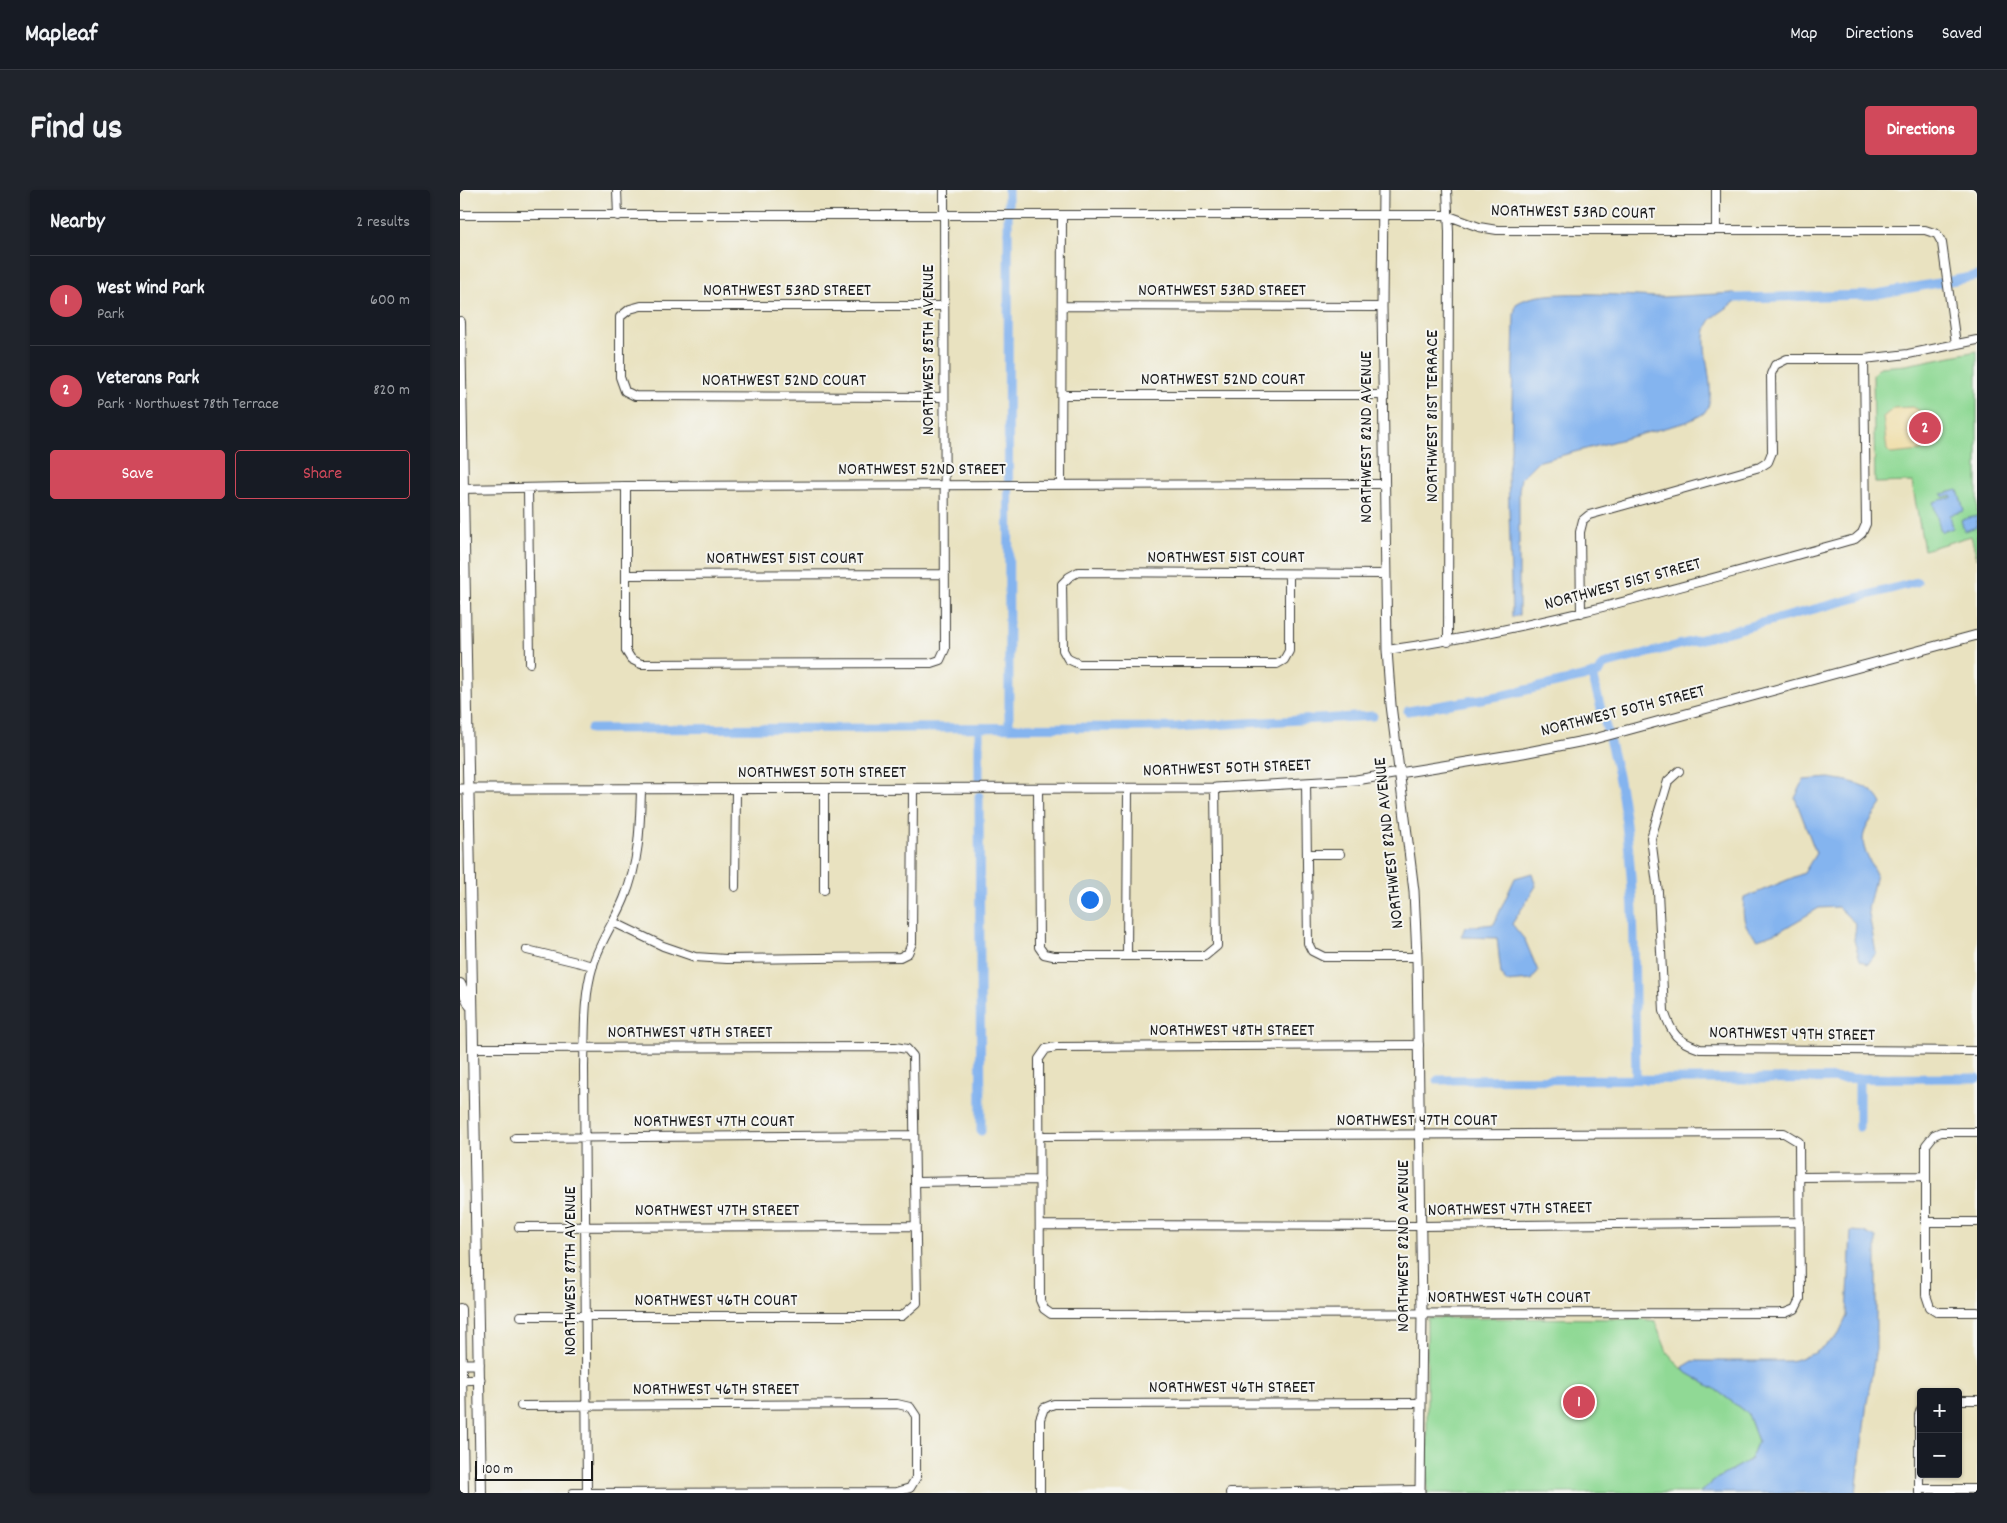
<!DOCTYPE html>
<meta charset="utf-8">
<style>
body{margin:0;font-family:Dekko,sans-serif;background:#20242c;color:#f1f3f6}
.controls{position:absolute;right:15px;bottom:15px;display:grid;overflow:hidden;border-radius:5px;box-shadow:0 1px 4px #0004}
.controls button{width:45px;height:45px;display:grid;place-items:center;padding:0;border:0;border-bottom:1px solid #363941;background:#171b24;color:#f1f3f6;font:25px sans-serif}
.scale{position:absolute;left:15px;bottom:12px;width:118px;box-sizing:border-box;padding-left:5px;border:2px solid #1c1c1c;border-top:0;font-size:14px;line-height:18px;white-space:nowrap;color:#1c1c1c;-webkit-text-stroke:4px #f6f6f2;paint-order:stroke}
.you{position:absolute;left:629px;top:709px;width:18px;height:18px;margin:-12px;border:4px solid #fff;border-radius:50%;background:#1a73e8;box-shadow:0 0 0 8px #1a73e833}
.badge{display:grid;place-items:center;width:32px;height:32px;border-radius:50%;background:#d1495b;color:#fff;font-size:16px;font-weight:700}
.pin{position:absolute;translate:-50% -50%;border:2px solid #fff;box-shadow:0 1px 5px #0006}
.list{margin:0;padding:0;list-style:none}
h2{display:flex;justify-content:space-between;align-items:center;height:65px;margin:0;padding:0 20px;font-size:21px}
h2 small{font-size:16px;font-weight:400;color:#9ea1a6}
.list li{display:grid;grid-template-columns:32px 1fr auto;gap:15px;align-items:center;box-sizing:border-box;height:90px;padding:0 20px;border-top:1px solid #363941}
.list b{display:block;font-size:19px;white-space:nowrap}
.list p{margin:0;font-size:16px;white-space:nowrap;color:#9ea1a6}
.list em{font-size:16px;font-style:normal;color:#9ea1a6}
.actions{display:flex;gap:10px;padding:15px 20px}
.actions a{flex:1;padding:11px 0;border:1px solid #d1495b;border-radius:5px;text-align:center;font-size:18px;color:#d1495b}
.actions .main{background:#d1495b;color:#fff}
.map{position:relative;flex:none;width:1517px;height:1303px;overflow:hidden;border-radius:5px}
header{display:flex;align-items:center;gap:30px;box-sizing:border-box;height:70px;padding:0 25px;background:#171b24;border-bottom:1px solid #363941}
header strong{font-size:24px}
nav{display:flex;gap:28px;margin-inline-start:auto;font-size:18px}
.intro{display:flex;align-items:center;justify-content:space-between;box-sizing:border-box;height:120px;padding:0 30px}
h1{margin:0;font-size:35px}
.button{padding:12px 22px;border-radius:5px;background:#d1495b;color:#fff;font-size:18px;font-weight:700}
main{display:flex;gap:30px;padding:0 30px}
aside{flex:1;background:#171b24;border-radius:5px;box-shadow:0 1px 4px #0004}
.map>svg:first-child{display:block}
.green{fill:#90d995;stroke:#567a58}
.sand{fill:#eeda9e;stroke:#857b5d}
.water{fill:#84b4ef;stroke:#506886}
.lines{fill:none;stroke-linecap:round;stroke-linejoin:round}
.canal{stroke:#84b4ef;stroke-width:9}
.minor-casing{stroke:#3b3a35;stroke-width:10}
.tertiary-casing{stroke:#3b3a35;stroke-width:11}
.secondary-casing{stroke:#3b3a35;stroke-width:12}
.minor{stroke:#fff;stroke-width:8}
.tertiary{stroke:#fff;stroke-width:9}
.secondary{stroke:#fff;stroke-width:10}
.labels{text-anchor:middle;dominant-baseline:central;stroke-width:4;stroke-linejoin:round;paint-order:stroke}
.street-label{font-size:18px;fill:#1c1c1c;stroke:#f6f6f2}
</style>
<header>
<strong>Mapleaf</strong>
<nav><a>Map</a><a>Directions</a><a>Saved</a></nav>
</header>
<div class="intro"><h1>Find us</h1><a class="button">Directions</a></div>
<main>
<aside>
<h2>Nearby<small>2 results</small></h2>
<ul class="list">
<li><span class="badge">1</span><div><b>West Wind Park</b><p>Park</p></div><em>600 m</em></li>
<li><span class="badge">2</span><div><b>Veterans Park</b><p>Park · Northwest 78th Terrace</p></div><em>820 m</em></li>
</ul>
<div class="actions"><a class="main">Save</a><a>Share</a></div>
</aside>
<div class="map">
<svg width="1517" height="1303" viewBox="0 0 1517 1303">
<rect width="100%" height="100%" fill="#f6f6f2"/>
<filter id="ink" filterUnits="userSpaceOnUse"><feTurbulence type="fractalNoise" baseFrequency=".02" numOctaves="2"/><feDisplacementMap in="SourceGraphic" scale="10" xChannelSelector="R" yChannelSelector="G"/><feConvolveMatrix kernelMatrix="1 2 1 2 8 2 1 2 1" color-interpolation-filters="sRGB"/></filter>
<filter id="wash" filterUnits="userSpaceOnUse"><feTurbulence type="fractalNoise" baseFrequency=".0096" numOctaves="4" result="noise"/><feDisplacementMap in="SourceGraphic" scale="20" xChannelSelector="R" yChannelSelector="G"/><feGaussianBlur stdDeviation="1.12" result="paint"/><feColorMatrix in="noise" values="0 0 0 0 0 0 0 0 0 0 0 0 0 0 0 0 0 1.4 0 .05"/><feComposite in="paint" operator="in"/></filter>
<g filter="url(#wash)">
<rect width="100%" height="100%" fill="#e9e2c0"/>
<path class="green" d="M1517 161V369L1511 346 1464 360 1452 292 1415 293 1413 184 1420 177 1446 175Z
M967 1128 1181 1129 1195 1131 1207 1162 1224 1181 1255 1199 1288 1224 1298 1251 1290 1270 1258 1288 1239 1303H967Z"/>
<path class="sand" d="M1452 217C1468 221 1469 244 1466 257L1461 261 1431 264 1427 260 1423 227 1434 218Z"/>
<path class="water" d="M1275 103V112C1268 118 1256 124 1250 131 1234 153 1262 203 1244 223 1239 227 1232 229 1227 232L1077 272 1061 288 1059 300V425L1052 427 1048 283 1051 261 1054 125 1056 114C1081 96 1169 107 1203 107 1227 106 1251 104 1275 103Z
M1498 300 1504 321 1490 325 1493 338 1481 342 1473 312 1492 307 1491 305 1483 307 1482 304Z
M1517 326V337L1504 341 1501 330Z
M1369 588C1389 591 1413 594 1422 614 1399 647 1397 647 1416 684L1408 719 1416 763 1408 774 1400 770 1394 750 1396 734 1378 717 1359 718 1320 741 1298 749C1283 737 1282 727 1284 708L1344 683 1356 663 1335 608 1344 590Z
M1072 683 1076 696 1052 734 1065 750 1078 781 1072 790 1046 792 1041 784 1037 748 1001 747 1005 737 1034 734 1055 688Z
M1391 1041 1404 1042 1416 1048V1159L1407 1212 1396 1303H1239L1258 1288 1290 1270 1298 1251 1288 1224 1255 1199 1224 1181 1223 1177 1233 1171H1331L1355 1163 1377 1147 1387 1126Z"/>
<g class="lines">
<path class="canal" d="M548 0 549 538
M1275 108 1412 105 1517 86
M1132 484C1142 525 1155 565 1162 606 1177 699 1174 795 1176 889
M948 521 1045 505 1139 483 1143 475 1457 392
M519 538V592
M131 539 716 537 913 526
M519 606 521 941
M1399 889V937
M978 890 1517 888"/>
</g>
</g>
<g filter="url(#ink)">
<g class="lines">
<defs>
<path id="minor" d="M157 0 158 26
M987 0 989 42 988 452
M0 25H986L1019 37 1037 40H1465L1477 44 1482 53 1496 154
M1256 39V0
M484 116H181L170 119 160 127V187L165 201 175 206 484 207
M603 116 922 117
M602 205H924
M601 295 602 25
M166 296V461L171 469 181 474 471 473 480 470 485 459 484 0
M68 298 70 473
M0 299 166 296 924 294
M829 384V461L824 470 817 474H619L608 469 603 460 602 394 609 387 618 382 925 384
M166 385 484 384
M1121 423 1120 342 1123 330 1129 325 1300 277 1308 272 1312 262 1311 184 1315 175 1327 169H1404L1448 164 1517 150
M927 460C1086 438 1240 391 1395 349L1402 343 1406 334 1404 169
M1219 581 1208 591 1191 648 1198 702 1204 821C1212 845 1217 851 1240 859L1517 861
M846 593 848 753 852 761 864 767H957
M578 598 579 757 584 764 593 766H745L757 756 755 598
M364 599V700
M847 664H880
M275 697 276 600
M153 732 203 756 235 767 266 769 440 767 448 763 452 753 453 600
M67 760 133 776
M667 766 668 599
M13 858 435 857 447 859 453 866 457 1113 442 1126H61
M1517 942H1481L1474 945 1466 955V1105L1470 1117 1478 1122H1517
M580 946 1324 943 1339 952 1340 1109 1335 1119 1325 1123 591 1124 584 1119 580 1110 579 869 586 859 596 857 959 855
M55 948 454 945
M1340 987 1465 986
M456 992 580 990
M1465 1032H1517
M581 1035 961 1036 1340 1032
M59 1037 456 1036
M1498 1210H1517
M61 1216 437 1214 450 1217 456 1226V1288L450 1298 437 1302 113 1303
M1459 1299H1517
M127 1303 124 877C125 844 123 807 133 775 140 751 155 731 164 709 179 673 180 638 181 600
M580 1303V1229L584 1218 594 1214 961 1213
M770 1303 960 1300
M1459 1303V1225L1461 1219"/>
<path id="tertiary" d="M923 0 922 117 927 460 931 515 954 701 957 767 962 1123 960 1303
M0 599 755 598 896 590 1063 563 1134 549 1517 445
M0 1174H19
M0 1190 20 1189"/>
<path id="secondary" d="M0 132 21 1303
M0 794 10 815
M0 1119 3 1303"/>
</defs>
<use href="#minor" class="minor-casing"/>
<use href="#tertiary" class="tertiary-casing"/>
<use href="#secondary" class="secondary-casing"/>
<use href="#minor" class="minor"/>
<use href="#tertiary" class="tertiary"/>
<use href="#secondary" class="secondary"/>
</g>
</g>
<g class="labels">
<g class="street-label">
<text transform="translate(1113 23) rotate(1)">NORTHWEST 53RD COURT</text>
<text x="327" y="101">NORTHWEST 53RD STREET</text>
<text x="762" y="101">NORTHWEST 53RD STREET</text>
<text transform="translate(469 160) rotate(-90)">NORTHWEST 85TH AVENUE</text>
<text x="763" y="190">NORTHWEST 52ND COURT</text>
<text x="324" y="191">NORTHWEST 52ND COURT</text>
<text transform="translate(973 226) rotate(-90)">NORTHWEST 81ST TERRACE</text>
<text transform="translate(907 247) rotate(-90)">NORTHWEST 82ND AVENUE</text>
<text x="462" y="280">NORTHWEST 52ND STREET</text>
<text x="766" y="368">NORTHWEST 51ST COURT</text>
<text x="325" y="369">NORTHWEST 51ST COURT</text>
<text transform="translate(1163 395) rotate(-15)">NORTHWEST 51ST STREET</text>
<text transform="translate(1163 522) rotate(-14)">NORTHWEST 50TH STREET</text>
<text transform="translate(767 579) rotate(-2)">NORTHWEST 50TH STREET</text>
<text x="362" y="583">NORTHWEST 50TH STREET</text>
<text transform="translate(930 653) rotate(-96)">NORTHWEST 82ND AVENUE</text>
<text x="772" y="841">NORTHWEST 48TH STREET</text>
<text x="230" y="843">NORTHWEST 48TH STREET</text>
<text transform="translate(1332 845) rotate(1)">NORTHWEST 49TH STREET</text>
<text x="957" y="931">NORTHWEST 47TH COURT</text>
<text x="254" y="932">NORTHWEST 47TH COURT</text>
<text transform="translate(1050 1020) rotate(-1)">NORTHWEST 47TH STREET</text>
<text x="257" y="1021">NORTHWEST 47TH STREET</text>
<text transform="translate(944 1056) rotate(-90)">NORTHWEST 82ND AVENUE</text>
<text transform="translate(111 1081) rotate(-90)">NORTHWEST 87TH AVENUE</text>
<text x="1049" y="1108">NORTHWEST 46TH COURT</text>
<text x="256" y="1111">NORTHWEST 46TH COURT</text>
<text x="772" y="1198">NORTHWEST 46TH STREET</text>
<text x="256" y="1200">NORTHWEST 46TH STREET</text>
</g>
</g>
</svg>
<div class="controls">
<button>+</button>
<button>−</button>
</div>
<div class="scale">100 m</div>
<div class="you"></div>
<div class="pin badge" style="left:1119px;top:1212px">1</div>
<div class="pin badge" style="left:1465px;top:238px">2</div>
</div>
</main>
